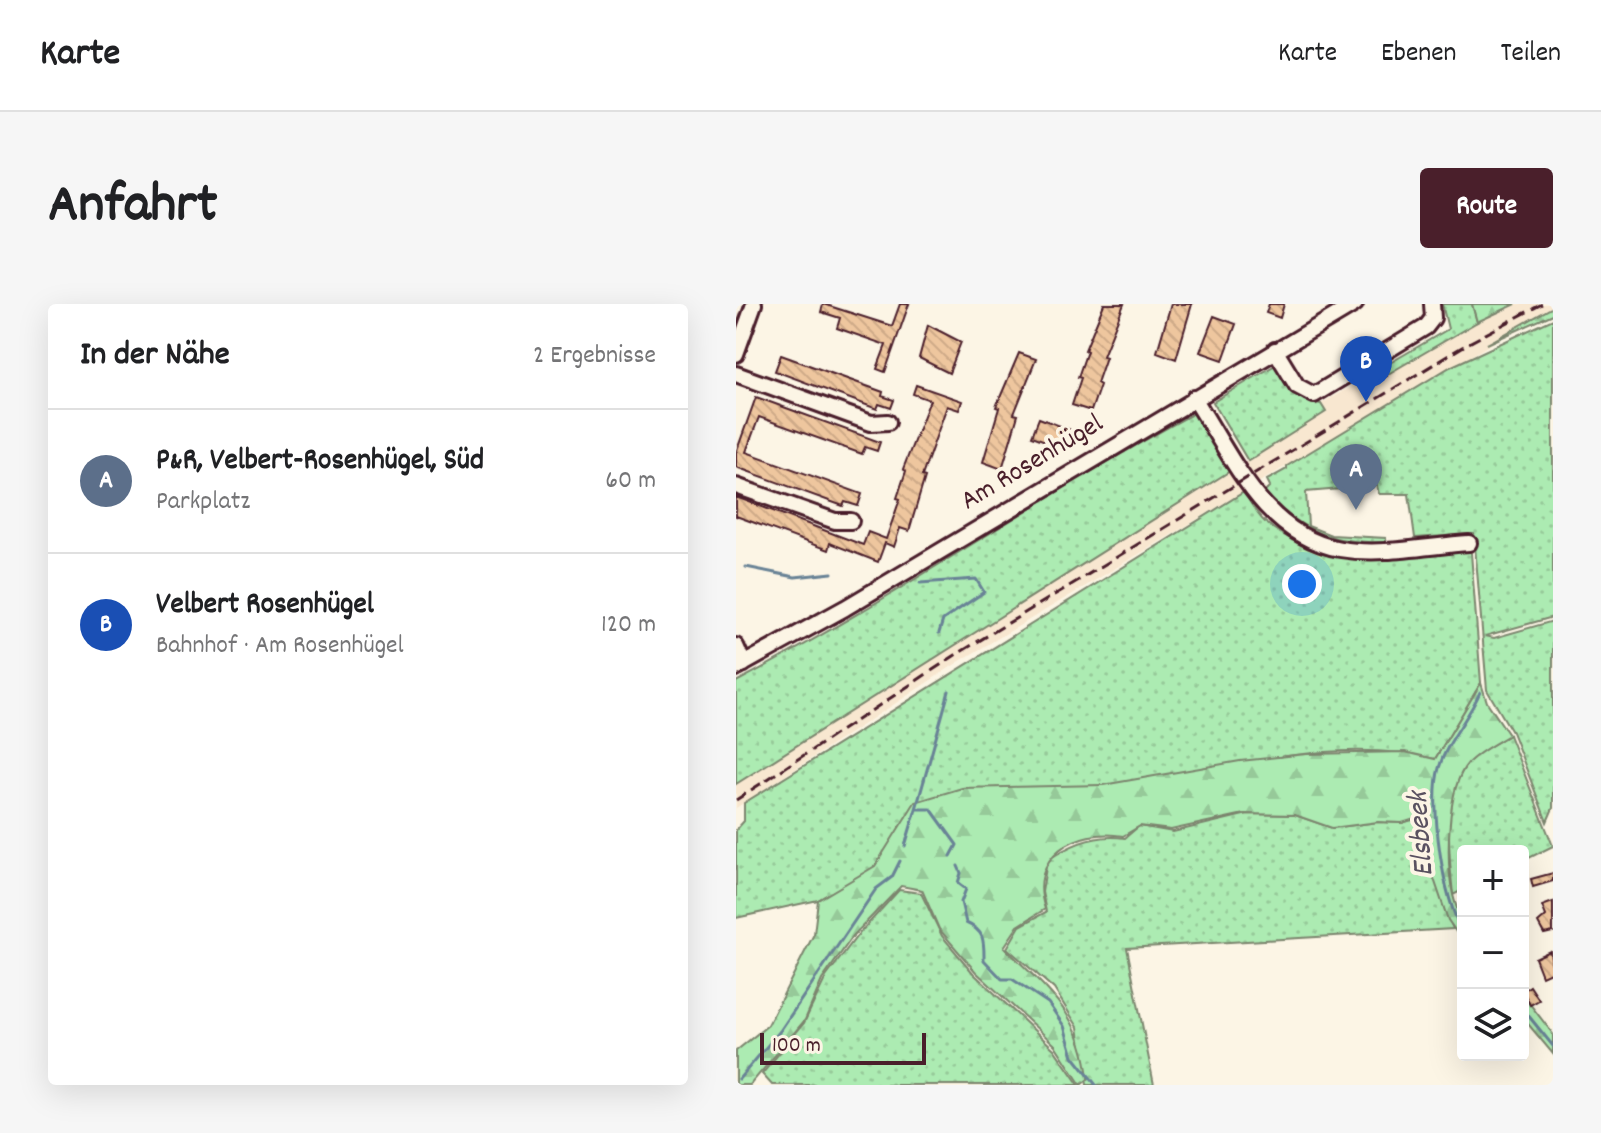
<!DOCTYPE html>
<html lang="de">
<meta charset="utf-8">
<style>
body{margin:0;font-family:Dekko,sans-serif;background:#f6f6f6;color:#202124}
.controls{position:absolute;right:24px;bottom:24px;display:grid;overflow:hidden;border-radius:8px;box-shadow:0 8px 32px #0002}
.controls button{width:72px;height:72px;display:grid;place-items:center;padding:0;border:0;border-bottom:2px solid #e0e0e0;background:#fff;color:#202124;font:40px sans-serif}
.scale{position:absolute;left:24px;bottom:20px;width:166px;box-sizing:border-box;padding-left:8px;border:4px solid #4a1f2b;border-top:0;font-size:22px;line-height:28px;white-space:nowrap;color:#4a1f2b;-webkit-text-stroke:6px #fcf5e5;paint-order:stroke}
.you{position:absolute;left:566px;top:280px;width:28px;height:28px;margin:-20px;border:6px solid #fff;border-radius:50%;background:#1a73e8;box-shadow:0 0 0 12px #1a73e833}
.badge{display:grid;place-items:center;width:52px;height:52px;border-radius:50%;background:#4a1f2b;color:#fff;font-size:26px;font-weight:700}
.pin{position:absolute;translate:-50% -66px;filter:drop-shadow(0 2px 4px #0008)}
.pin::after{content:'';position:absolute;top:42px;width:28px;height:24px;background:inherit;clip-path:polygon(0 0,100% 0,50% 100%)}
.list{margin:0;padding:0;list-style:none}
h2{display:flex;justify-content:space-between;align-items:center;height:104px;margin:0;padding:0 32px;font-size:34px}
h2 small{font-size:26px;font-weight:400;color:#757577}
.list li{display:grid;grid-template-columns:52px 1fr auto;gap:24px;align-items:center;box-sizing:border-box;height:144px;padding:0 32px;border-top:2px solid #e0e0e0}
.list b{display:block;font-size:30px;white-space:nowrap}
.list p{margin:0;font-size:26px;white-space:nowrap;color:#757577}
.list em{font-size:26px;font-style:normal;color:#757577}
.icon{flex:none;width:44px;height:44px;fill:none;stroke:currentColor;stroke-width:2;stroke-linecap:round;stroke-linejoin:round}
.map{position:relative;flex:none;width:817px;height:781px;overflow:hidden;border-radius:8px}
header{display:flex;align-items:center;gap:48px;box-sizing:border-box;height:112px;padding:0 40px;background:#fff;border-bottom:2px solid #e0e0e0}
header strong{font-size:38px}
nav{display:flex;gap:44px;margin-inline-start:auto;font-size:28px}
.intro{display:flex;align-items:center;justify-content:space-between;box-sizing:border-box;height:192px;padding:0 48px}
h1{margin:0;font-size:56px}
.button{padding:20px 36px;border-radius:8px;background:#4a1f2b;color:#fff;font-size:28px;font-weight:700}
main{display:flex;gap:48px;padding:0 48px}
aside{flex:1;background:#fff;border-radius:8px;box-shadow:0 8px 32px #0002}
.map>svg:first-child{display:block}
.built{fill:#f8e7d0}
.grass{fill:url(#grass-dots);stroke:#7b856e;stroke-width:2}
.forest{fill:url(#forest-firs);stroke:#7b856e;stroke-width:2}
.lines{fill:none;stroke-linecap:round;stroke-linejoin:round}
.stream{stroke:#698396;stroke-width:3}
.building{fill:url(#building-back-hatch);stroke:#4a1f2b;stroke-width:2}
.minor-casing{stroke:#4a1f2b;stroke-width:20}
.minor{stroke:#fcf5e5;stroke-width:14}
.rail{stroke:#4a1f2b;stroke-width:3;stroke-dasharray:12 6;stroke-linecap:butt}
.labels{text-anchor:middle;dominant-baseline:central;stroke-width:8;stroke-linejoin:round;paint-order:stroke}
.street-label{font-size:28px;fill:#4a1f2b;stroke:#fcf5e5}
.water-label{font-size:30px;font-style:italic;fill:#595160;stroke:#fcf5e5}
</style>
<header>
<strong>Karte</strong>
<nav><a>Karte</a><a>Ebenen</a><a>Teilen</a></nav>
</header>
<div class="intro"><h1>Anfahrt</h1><a class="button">Route</a></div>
<main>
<aside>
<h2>In der Nähe<small>2 Ergebnisse</small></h2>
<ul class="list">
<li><span class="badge" style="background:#5c6f8a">A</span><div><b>P&amp;R, Velbert-Rosenhügel, Süd</b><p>Parkplatz</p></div><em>60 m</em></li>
<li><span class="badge" style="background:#1a4fb4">B</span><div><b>Velbert Rosenhügel</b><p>Bahnhof · Am Rosenhügel</p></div><em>120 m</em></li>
</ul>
</aside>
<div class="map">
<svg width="817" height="781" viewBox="0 0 817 781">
<defs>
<pattern id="grass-dots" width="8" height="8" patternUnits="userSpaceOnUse" patternTransform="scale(2)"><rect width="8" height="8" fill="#acebb2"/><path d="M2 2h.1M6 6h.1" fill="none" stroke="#96c999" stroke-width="1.8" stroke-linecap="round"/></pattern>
<pattern id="forest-firs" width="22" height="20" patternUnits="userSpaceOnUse" patternTransform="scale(2)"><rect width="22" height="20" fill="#acebb2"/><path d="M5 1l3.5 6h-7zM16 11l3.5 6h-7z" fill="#96c999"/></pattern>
<pattern id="building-back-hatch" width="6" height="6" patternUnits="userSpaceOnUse" patternTransform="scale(2)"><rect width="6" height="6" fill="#eec69e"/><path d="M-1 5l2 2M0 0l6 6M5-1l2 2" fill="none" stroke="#ceaa88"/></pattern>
</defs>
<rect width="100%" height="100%" fill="#fcf5e5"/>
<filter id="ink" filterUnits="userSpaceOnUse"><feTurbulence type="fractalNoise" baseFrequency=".0125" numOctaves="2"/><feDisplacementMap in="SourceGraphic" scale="16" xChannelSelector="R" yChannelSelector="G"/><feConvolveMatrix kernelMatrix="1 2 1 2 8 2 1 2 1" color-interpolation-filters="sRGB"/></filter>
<g filter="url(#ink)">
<path class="built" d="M780 0H817V3L224 357 0 504V480L16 468 589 108 585 100 647 63 652 70 741 18Z"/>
<path class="grass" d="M706 0H736L741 18 652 70 647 63 712 25Z
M817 15V313L749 332 758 334 817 317V504L811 518 776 428 751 386 738 230 679 234 673 190H643L641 182 570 188 572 222 595 231 650 234V239C587 237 573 230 527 189L534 182 531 176 551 165V162L714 63Z
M541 60 568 96 585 100 590 108 512 157 477 98Z
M458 109 494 167 0 480V378C157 296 302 193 458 109Z
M508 188C514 198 521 211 529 218 584 265 666 250 732 245L735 249 745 379 699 455C589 429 475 471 366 481 319 485 272 485 225 485L139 563 82 596 0 614V526L8 517V499Z
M773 431 817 542 787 557V547H727V586L717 591C713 552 706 493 731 460 740 448 760 439 773 431Z
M512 510 559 511 596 524 642 518 666 519 688 512 690 551 717 625 391 644 418 781H351L342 723 318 685 271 644 284 622 310 608 306 588 311 557C334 540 360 530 389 534L403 522 437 528Z
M163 586 185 589 206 632 238 670 318 745 343 781H36L26 770 68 719 90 673 121 632Z"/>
<path class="forest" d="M736 0H780L741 18Z
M817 3V10L751 40Z
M745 379 751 398 773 431C760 439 742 448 732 459 710 484 710 559 717 591 722 611 727 615 727 638L712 616 690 551 688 512 666 519 642 518 596 524 559 511 508 510 435 526 404 522 387 532C340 523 291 553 309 605L282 622 268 643C311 686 346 709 352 775L345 781 319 741 240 668 203 625 186 586 165 582 117 632 86 676 69 716 14 781H0V747L32 721 78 630 82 596 139 562 179 498 226 484 367 481 504 457 571 450 669 448 699 455Z
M787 691 817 730V750L787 714Z"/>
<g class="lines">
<path class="stream" d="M10 263 59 273 96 269
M184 279 240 275 248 288 207 316 203 329
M213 387 180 505H195L221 541 215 552
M169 542 180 505
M222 562 225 569 222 579 230 585 225 598 230 619C249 627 248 637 248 656L266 675H276L312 699 328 722 337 752 360 781
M727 627C707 599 693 497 703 464 711 437 733 414 744 388
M787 705 817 742
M3 775 44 727 140 585 156 573 164 557"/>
</g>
<path class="building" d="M87 0 156 22 164 0H173L149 68 141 65 150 41 101 24 104 14 85 8Z
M368 0H388L367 52 370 53 361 79 364 81 355 107 336 101 345 74 342 73 351 47 349 46Z
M435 0H456L440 55 421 48Z
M533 0H548L544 14 530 9Z
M478 12 500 20 487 56 464 48Z
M192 21 225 38 213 69 183 54Z
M283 49 300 55 278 110 282 111 266 165 247 158 263 104 260 103Z
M45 51 147 88 146 92 158 96 155 104 143 100 141 105 39 67Z
M646 64 651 72 630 84 625 77Z
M180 81 226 97 223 106 211 102 186 172 189 173 173 227 164 224 158 243 149 239 142 258 94 239 92 246 0 212V193L127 241 132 228 150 235 164 195 161 194 170 167 167 165 194 96 177 90Z
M20 93 144 138 141 147 129 143 126 150 23 113 10 148 126 190 122 202 109 198 107 202 0 163V149Z
M303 114 335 126 328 144 296 132Z
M817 569V577L797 583 795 575Z
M817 598V628L808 630 802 619 810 612 806 602Z
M814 647 817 667 806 672 799 654Z
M794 682 803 696 794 701 787 687Z"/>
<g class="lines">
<defs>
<path id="minor" d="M539 46 561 82 578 91 690 23 697 14 696 0
M0 50 18 0
M0 70 135 119 152 118
M458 94C496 152 528 232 604 245 645 252 691 242 733 239
M0 182 99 217H115
M0 342 8 360
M0 364 109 304 619 0"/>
</defs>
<use href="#minor" class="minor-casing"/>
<use href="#minor" class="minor"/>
<path class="rail" d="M0 496 218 352 731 40 806 0"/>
</g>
</g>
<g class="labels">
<g class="street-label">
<text transform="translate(297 160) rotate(-31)">Am Rosenhügel</text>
</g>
<g class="water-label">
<text transform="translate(687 530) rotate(-94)">Elsbeek</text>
</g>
</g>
</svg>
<div class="controls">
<button>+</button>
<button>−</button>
<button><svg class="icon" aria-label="layers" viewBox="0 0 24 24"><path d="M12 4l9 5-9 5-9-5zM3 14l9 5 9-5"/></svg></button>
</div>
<div class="scale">100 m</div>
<div class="you"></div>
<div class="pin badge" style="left:620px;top:206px;background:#5c6f8a">A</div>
<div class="pin badge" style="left:630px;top:98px;background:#1a4fb4">B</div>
</div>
</main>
